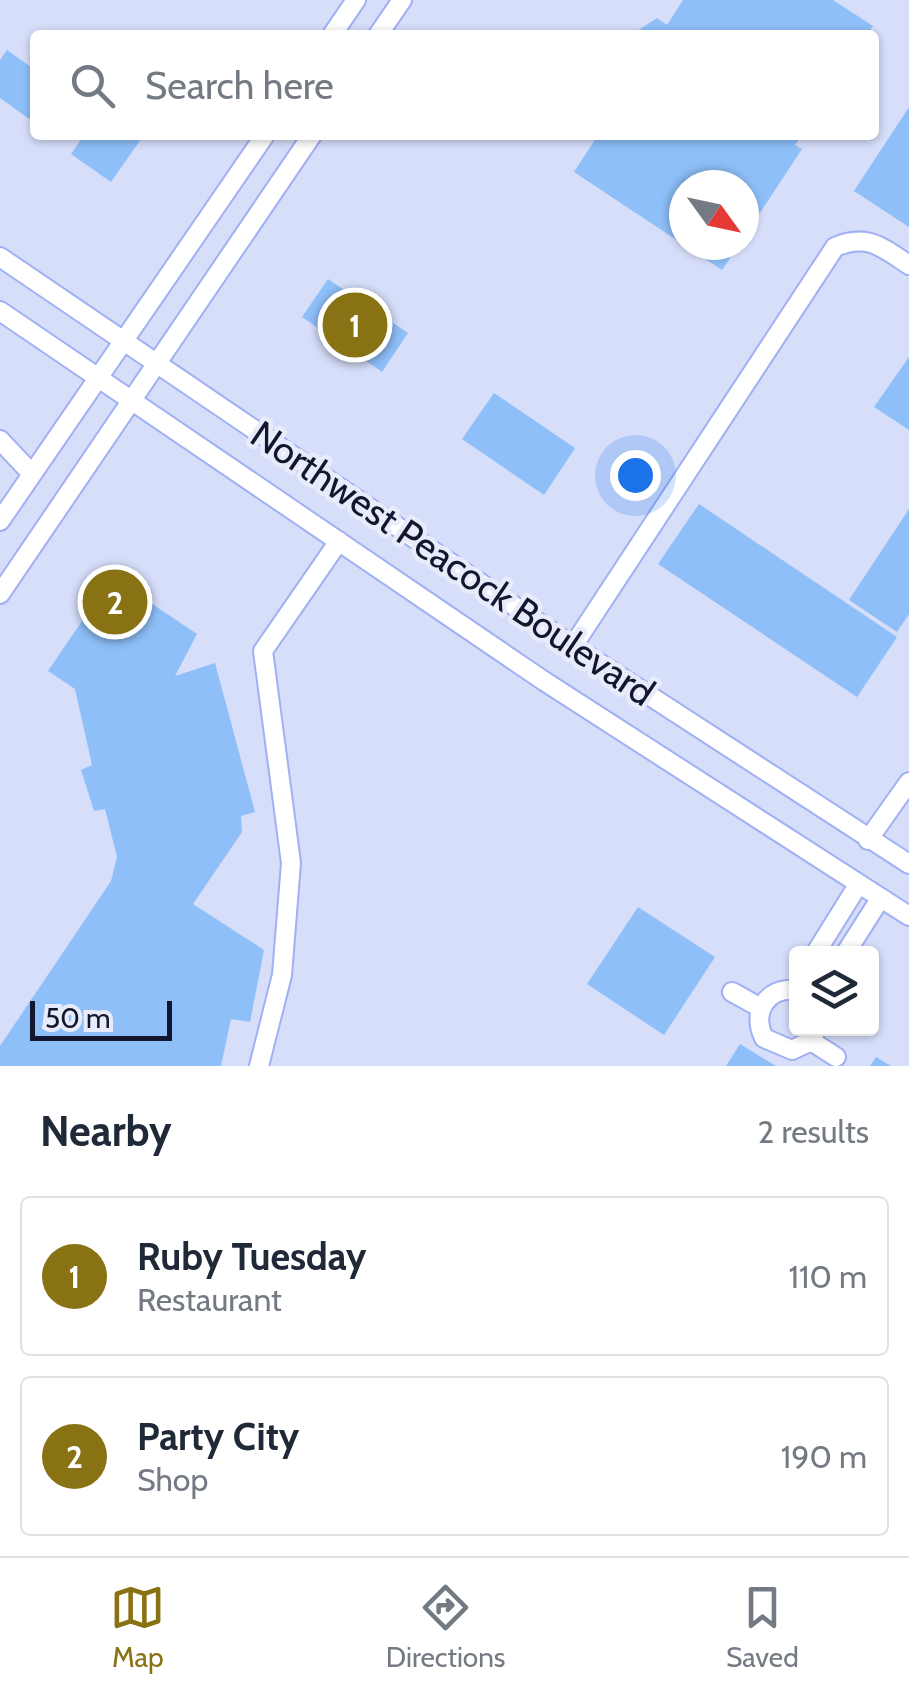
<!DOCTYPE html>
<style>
body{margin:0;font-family:Cabin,sans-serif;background:#f6f6f7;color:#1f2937}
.controls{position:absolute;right:30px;bottom:30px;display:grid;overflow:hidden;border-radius:10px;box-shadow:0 2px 8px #0004}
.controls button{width:90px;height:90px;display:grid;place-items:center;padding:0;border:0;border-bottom:2px solid #e0e1e3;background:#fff;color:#1f2937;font:50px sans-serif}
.compass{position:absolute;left:669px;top:170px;width:90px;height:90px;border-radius:50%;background:#fff;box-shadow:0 2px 8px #0004;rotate:123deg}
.scale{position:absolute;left:30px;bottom:25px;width:142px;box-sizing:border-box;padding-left:10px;border:5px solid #12162f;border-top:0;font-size:28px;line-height:35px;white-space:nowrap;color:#12162f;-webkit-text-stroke:8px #e7ebfa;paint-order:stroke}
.you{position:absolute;left:635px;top:475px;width:35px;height:35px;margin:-25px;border:8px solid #fff;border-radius:50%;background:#1a73e8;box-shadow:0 0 0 15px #1a73e833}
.badge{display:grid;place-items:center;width:65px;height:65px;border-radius:50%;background:#897214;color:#fff;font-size:32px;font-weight:700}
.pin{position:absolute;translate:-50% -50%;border:5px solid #fff;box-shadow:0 2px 10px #0006}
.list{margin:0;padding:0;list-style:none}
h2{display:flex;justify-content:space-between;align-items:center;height:130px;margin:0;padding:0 40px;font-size:42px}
h2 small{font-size:32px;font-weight:400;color:#747a83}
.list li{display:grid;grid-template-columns:65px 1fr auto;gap:30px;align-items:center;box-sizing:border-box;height:160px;margin:0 20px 20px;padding:0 20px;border:2px solid #e0e1e3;border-radius:10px}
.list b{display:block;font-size:38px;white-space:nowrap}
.list p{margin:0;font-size:32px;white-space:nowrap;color:#747a83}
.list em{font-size:32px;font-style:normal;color:#747a83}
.icon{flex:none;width:55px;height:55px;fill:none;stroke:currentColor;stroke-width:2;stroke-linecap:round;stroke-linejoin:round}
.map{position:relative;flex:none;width:909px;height:1066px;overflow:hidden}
.search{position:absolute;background:#fff;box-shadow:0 2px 8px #0004;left:30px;right:30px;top:30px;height:110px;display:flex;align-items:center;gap:25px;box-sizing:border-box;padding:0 35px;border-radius:10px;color:#747a83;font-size:38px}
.sheet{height:490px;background:#fff}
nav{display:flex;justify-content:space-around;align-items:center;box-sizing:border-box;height:140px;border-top:2px solid #e0e1e3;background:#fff;font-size:28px;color:#747a83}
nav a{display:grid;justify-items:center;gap:5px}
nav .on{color:#897214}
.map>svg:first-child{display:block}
.building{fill:#8ebff9}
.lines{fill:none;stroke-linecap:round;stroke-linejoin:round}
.minor-casing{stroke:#a0b0f3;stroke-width:22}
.minor{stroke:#fff;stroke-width:18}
.labels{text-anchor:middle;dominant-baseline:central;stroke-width:9;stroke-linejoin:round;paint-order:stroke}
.street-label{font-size:38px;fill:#12162f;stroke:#e7ebfa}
</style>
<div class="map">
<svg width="909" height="1066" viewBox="0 0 909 1066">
<rect width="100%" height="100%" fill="#d6defa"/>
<path class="building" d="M683 0H833L873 26 867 35H631L657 18 667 25Z
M7 50 35 70V123L0 98V60Z
M909 107V227L854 191Z
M84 135H144L111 182 71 154Z
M598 135H802L795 145 802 149 744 237V185H684V245L574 172Z
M684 245H739L722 270Z
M328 279 408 333 382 372 302 317Z
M909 357V430L874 407Z
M494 393 575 448 544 495 462 439Z
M699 504 897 637 857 697 658 564Z
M909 509V614L897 632 849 600Z
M112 577 197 634 175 676 215 663 255 812 241 816 242 832 193 904 264 950 250 1022 231 1019 221 1066H0V1046L111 881 117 857 105 809 94 811 81 770 92 765 75 689 48 671Z
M638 907 715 957 664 1035 587 984Z
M740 1044 776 1066H726Z
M876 1057 891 1066H870Z"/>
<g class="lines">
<defs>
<path id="minor" d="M332 35 356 0
M378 35 402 0
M0 257 573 646 909 864
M0 311 544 681 909 916
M0 440 32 474 35 470
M0 521 265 135
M0 594 312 135
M573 646 835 247C867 233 882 247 909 265
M868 840 909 782
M815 954 858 885
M845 954 880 899
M796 990C767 987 751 1012 764 1038L792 1050 811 1041 817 1028
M732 992 761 1008
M811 1041 836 1057
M259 1066 282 975 291 863 263 651 339 541"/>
</defs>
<use href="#minor" class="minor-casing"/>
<use href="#minor" class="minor"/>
</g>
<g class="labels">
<g class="street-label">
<text transform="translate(453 563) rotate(34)">Northwest Peacock Boulevard</text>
</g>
</g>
</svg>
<div class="controls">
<button><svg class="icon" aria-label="layers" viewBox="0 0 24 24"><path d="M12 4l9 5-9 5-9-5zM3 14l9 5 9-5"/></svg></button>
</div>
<svg class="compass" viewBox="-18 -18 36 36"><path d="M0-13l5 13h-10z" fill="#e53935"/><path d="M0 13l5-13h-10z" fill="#747a83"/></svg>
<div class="scale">50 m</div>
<div class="you"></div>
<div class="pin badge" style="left:355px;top:325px">1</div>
<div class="pin badge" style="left:115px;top:602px">2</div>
<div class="search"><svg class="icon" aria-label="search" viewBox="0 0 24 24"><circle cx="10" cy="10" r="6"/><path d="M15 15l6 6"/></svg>Search here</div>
</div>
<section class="sheet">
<h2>Nearby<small>2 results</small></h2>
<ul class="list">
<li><span class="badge">1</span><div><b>Ruby Tuesday</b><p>Restaurant</p></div><em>110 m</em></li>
<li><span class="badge">2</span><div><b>Party City</b><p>Shop</p></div><em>190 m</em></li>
</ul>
</section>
<nav>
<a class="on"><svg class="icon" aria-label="map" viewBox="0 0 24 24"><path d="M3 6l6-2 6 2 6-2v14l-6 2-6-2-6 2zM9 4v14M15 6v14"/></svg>Map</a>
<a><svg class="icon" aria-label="directions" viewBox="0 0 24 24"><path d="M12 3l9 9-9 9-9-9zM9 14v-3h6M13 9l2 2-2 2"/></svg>Directions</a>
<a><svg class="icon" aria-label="saved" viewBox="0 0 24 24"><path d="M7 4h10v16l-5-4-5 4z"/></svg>Saved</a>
</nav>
